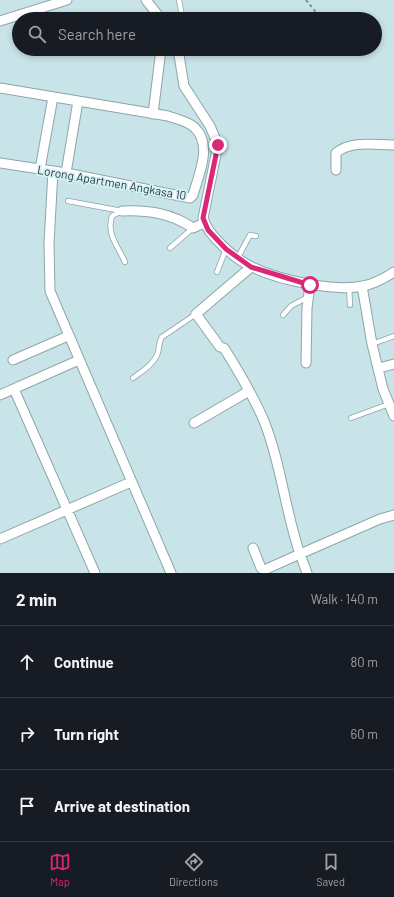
<!DOCTYPE html>
<meta charset="utf-8">
<style>
body{margin:0;font-family:Barlow,sans-serif;background:#20242c;color:#f1f3f6}
.stop{position:absolute;width:12px;height:12px;margin:-9px;border:3px solid #db2777;border-radius:50%;background:#fff}
.stop.end{background:#db2777;border-color:#fff;box-shadow:0 1px 4px #0008}
.list{margin:0;padding:0;list-style:none}
h2{display:flex;justify-content:space-between;align-items:center;height:52px;margin:0;padding:0 16px;font-size:17px}
h2 small{font-size:13px;font-weight:400;color:#9ea1a6}
.list li{display:grid;grid-template-columns:26px 1fr auto;gap:12px;align-items:center;box-sizing:border-box;height:72px;padding:0 16px;border-top:1px solid #363941}
.list b{display:block;font-size:15px;white-space:nowrap}
.list em{font-size:13px;font-style:normal;color:#9ea1a6}
.icon{flex:none;width:22px;height:22px;fill:none;stroke:currentColor;stroke-width:2;stroke-linecap:round;stroke-linejoin:round}
.map{position:relative;flex:none;width:394px;height:573px;overflow:hidden}
.search{position:absolute;background:#171b24;box-shadow:0 2px 6px #0003;left:12px;right:12px;top:12px;height:44px;display:flex;align-items:center;gap:10px;box-sizing:border-box;padding:0 14px;border-radius:22px;color:#9ea1a6;font-size:15px}
.sheet{height:268px;background:#171b24}
nav{display:flex;justify-content:space-around;align-items:center;box-sizing:border-box;height:56px;border-top:1px solid #363941;background:#171b24;font-size:11px;color:#9ea1a6}
nav a{display:grid;justify-items:center;gap:2px}
nav .on{color:#db2777}
.map>svg:first-child{display:block}
.lines{fill:none;stroke-linecap:round;stroke-linejoin:round}
.lane-casing{stroke:#8ca6aa;stroke-width:6}
.street-casing{stroke:#8ca6aa;stroke-width:11}
.path{stroke:#7d9094;stroke-width:2;stroke-dasharray:3 3;stroke-linecap:butt}
.lane{stroke:#fff;stroke-width:4.5}
.street{stroke:#fff;stroke-width:9}
.route{stroke:#db2777;stroke-width:5}
.labels{text-anchor:middle;dominant-baseline:central;stroke-width:3.5;stroke-linejoin:round;paint-order:stroke}
.street-label{font-size:12px;fill:#313c3e;stroke:#d5f2f6}
</style>
<div class="map">
<svg width="394" height="573" viewBox="0 0 394 573">
<rect width="100%" height="100%" fill="#c8e4e9"/>
<g class="lines">
<defs>
<path id="lane" d="M179 0 182 16 180 19
M68 201 122 211
M122 211 112 216C106 234 118 246 125 262
M170 248 193 228
M238 257 250 235 256 236
M217 272 226 249
M349 287 350 305
M283 315 291 306 308 297
M372 344 394 336
M133 378C141 372 153 365 157 355 160 349 158 343 162 337L196 314
M351 418 389 404"/>
<path id="street" d="M146 0 161 19
M73 19H74
M0 21 67 0
M178 49 184 86 210 126 218 145 203 218C208 236 235 259 252 267 279 280 334 292 363 286 374 284 385 278 394 272
M0 88 168 116C176 119 187 121 194 127 213 144 199 174 193 195L190 198 66 173 0 163
M153 114 161 49
M40 169 53 97
M336 170V153C351 140 375 145 394 145
M53 171 49 243 50 291 171 573
M66 173 78 101
M122 211C148 210 171 213 193 228L204 223
M251 267 196 314 220 347 224 348C239 372 253 395 264 421 281 463 285 511 300 554L264 570 261 568 253 548
M362 286 372 344 383 389 394 416
M13 360 68 336
M306 363 307 308 310 285
M379 368 394 364
M14 389 95 573
M0 395 79 360
M194 423 249 391
M0 539 131 482
M307 573 300 554 380 519 394 515"/>
</defs>
<use href="#lane" class="lane-casing"/>
<use href="#street" class="street-casing"/>
<path class="path" d="M306 0 315 11 317 19
M324 49V53"/>
<use href="#lane" class="lane"/>
<use href="#street" class="street"/>
</g>
<g class="lines">
<path class="route" d="M218 145 203 218 208 230 226 249 251 267 310 285"/>
</g>
<g class="labels">
<g class="street-label">
<text transform="translate(112 182) rotate(10)">Lorong Apartmen Angkasa 10</text>
</g>
</g>
</svg>
<div class="stop" style="left:310px;top:285px"></div>
<div class="stop end" style="left:218px;top:145px"></div>
<div class="search"><svg class="icon" aria-label="search" viewBox="0 0 24 24"><circle cx="10" cy="10" r="6"/><path d="M15 15l6 6"/></svg>Search here</div>
</div>
<section class="sheet">
<h2>2 min<small>Walk · 140 m</small></h2>
<ul class="list">
<li><svg class="icon" aria-label="ahead" viewBox="0 0 24 24"><path d="M12 20V5M6 11l6-6 6 6"/></svg><div><b>Continue</b></div><em>80 m</em></li>
<li><svg class="icon" aria-label="right" viewBox="0 0 24 24"><path d="M7 20v-9h11M14 6l5 5-5 5"/></svg><div><b>Turn right</b></div><em>60 m</em></li>
<li><svg class="icon" aria-label="arrive" viewBox="0 0 24 24"><path d="M6 21V4h12l-3 4 3 4H6"/></svg><div><b>Arrive at destination</b></div></li>
</ul>
</section>
<nav>
<a class="on"><svg class="icon" aria-label="map" viewBox="0 0 24 24"><path d="M3 6l6-2 6 2 6-2v14l-6 2-6-2-6 2zM9 4v14M15 6v14"/></svg>Map</a>
<a><svg class="icon" aria-label="directions" viewBox="0 0 24 24"><path d="M12 3l9 9-9 9-9-9zM9 14v-3h6M13 9l2 2-2 2"/></svg>Directions</a>
<a><svg class="icon" aria-label="saved" viewBox="0 0 24 24"><path d="M7 4h10v16l-5-4-5 4z"/></svg>Saved</a>
</nav>
